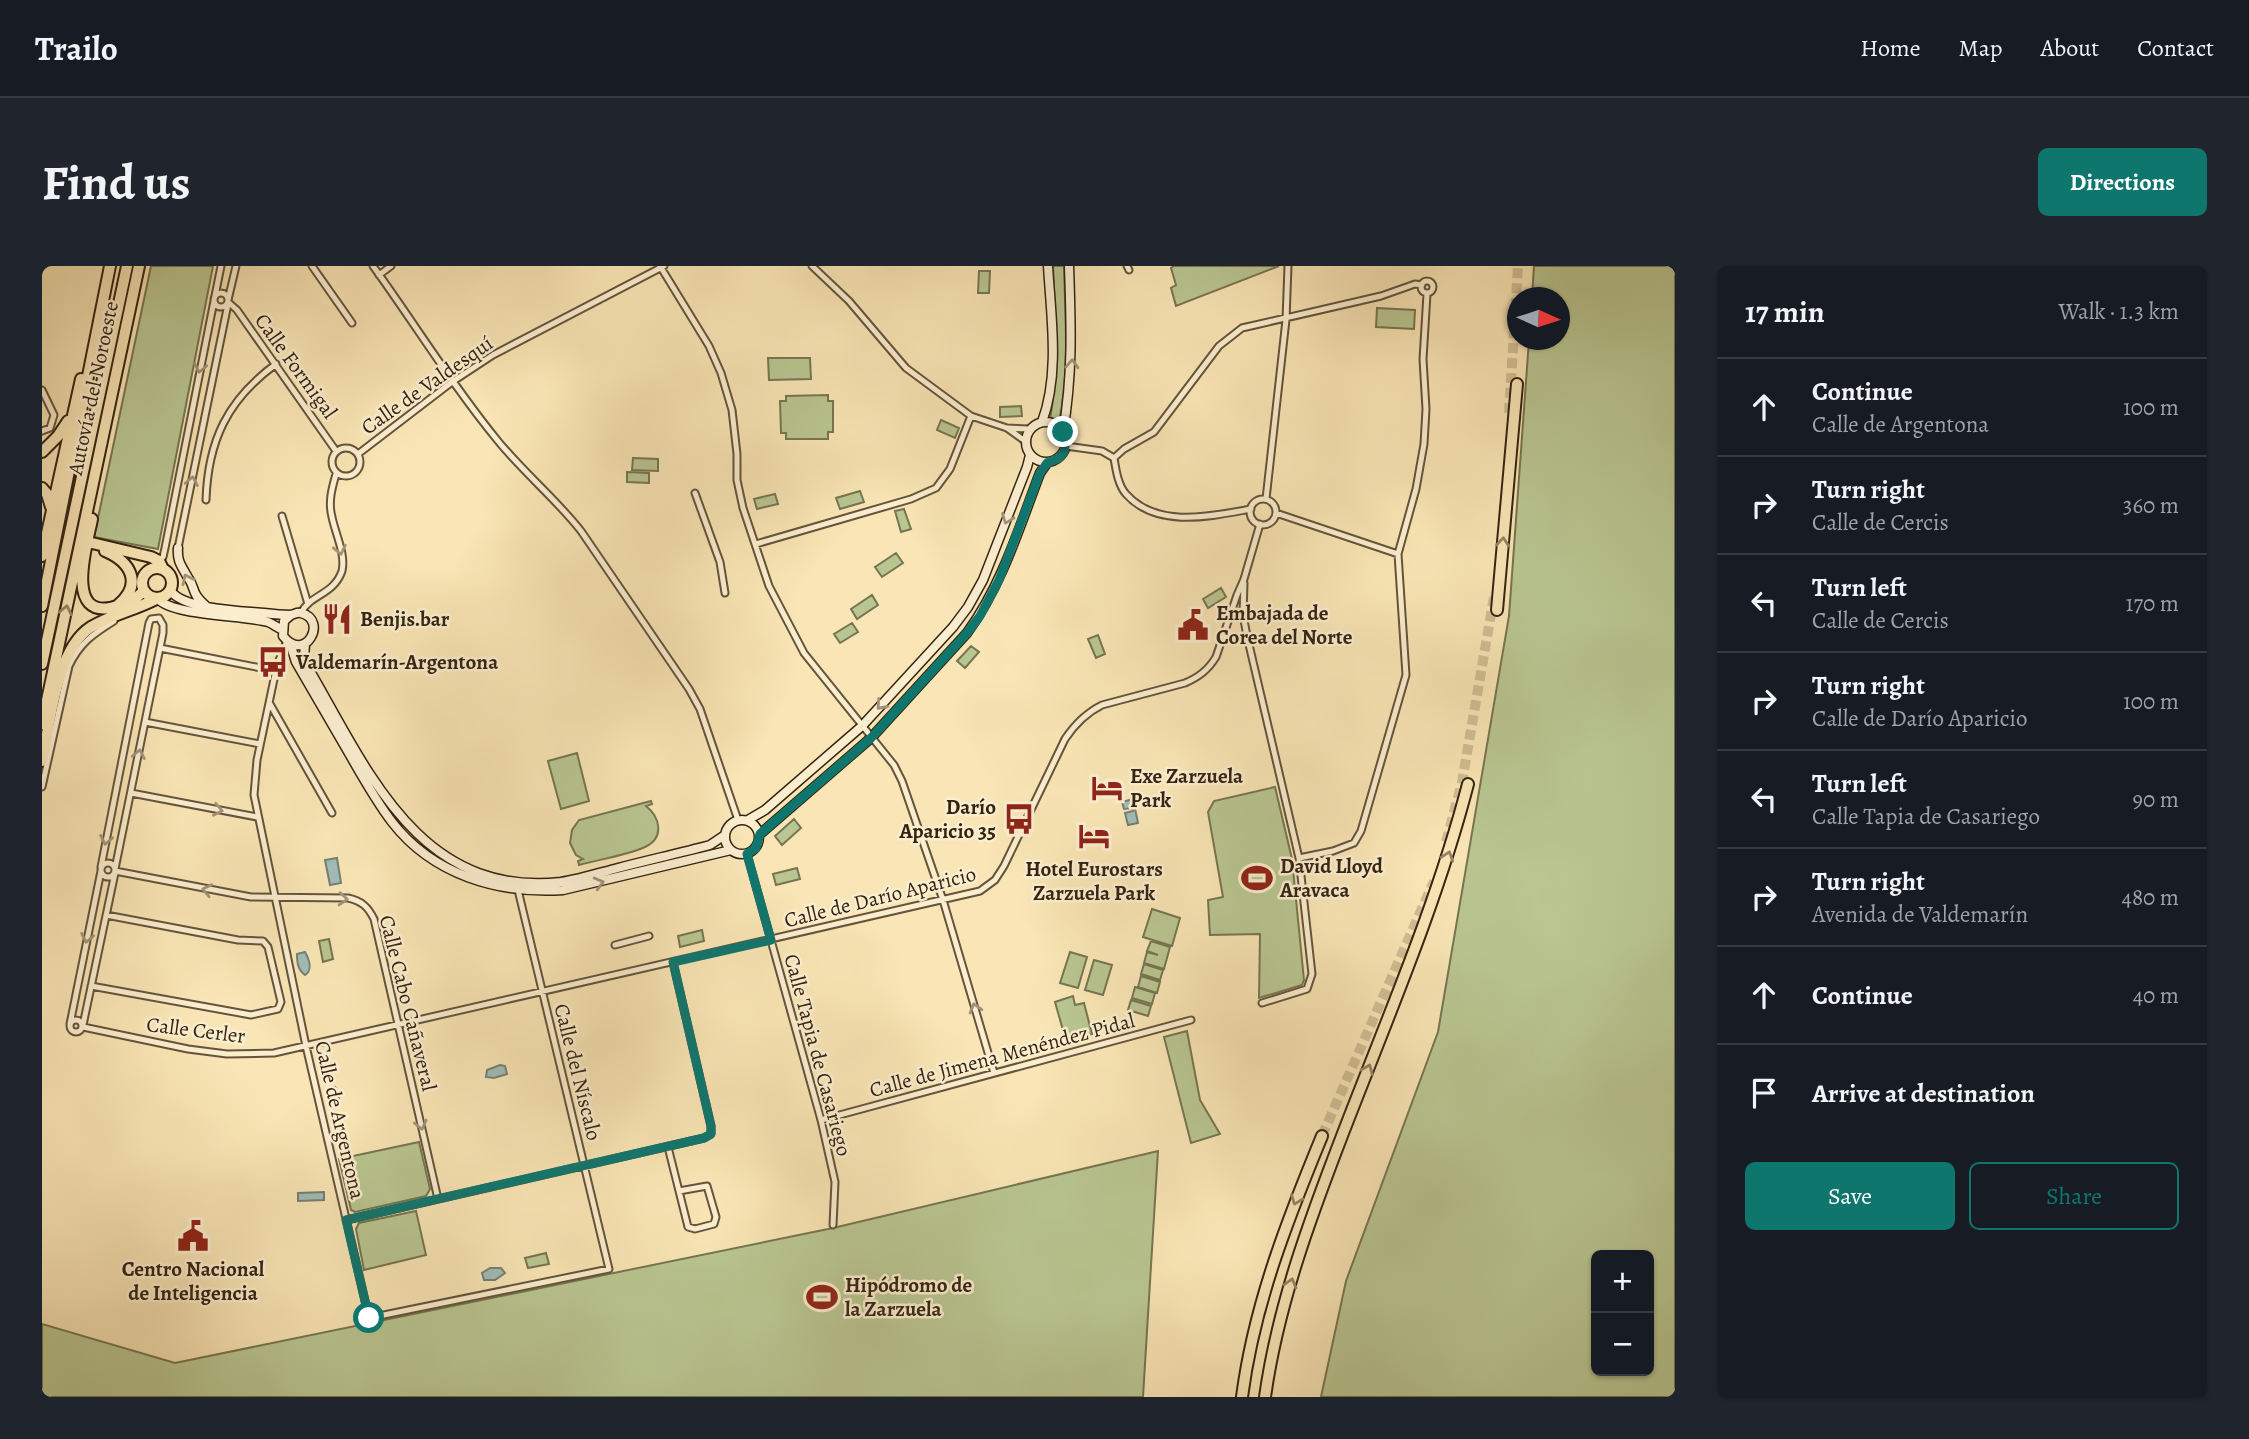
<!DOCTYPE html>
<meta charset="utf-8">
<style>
body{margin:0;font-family:Alegreya,serif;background:#20242c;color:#f1f3f6}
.controls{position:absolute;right:21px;bottom:21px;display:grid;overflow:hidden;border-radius:10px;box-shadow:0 2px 5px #0004}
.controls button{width:63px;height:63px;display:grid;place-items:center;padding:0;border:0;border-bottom:2px solid #363941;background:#171b24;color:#f1f3f6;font:35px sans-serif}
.compass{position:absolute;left:1465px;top:21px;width:63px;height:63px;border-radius:50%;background:#171b24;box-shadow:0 2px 5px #0004;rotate:93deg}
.stop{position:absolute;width:21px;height:21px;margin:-16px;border:5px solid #0f766e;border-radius:50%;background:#fff}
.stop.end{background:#0f766e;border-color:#fff;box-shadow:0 2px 7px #0008}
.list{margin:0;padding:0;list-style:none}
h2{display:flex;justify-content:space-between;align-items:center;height:91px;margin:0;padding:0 28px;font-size:30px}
h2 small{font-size:23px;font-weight:400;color:#9ea1a6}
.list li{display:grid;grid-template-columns:46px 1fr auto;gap:21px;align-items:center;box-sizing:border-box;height:98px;padding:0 28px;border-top:2px solid #363941}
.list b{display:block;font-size:26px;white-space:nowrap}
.list p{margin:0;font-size:23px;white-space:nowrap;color:#9ea1a6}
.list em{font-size:23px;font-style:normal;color:#9ea1a6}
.actions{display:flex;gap:14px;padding:21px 28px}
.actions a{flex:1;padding:16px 0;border:2px solid #0f766e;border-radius:10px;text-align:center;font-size:24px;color:#0f766e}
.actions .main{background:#0f766e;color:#fff}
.icon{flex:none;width:38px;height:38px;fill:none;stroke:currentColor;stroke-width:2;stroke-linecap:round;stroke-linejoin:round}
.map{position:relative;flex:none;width:1633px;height:1131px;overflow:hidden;border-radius:10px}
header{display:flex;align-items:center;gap:42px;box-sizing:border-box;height:98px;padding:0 35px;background:#171b24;border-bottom:2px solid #363941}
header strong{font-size:33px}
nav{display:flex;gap:38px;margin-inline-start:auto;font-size:24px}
.intro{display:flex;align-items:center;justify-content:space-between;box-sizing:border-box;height:168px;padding:0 42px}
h1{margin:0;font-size:49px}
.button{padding:18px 32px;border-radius:10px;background:#0f766e;color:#fff;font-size:24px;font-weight:700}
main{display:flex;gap:42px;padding:0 42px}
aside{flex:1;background:#171b24;border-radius:10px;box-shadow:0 2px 5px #0004}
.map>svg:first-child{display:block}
.green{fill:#b9c691;stroke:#767552;stroke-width:2;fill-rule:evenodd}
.water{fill:#a1bdb7;stroke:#758075;stroke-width:2}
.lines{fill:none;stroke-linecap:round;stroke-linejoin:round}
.highway-tunnel{stroke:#d1be94;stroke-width:10;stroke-dasharray:10 5;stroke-linecap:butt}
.street-casing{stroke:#64543b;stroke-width:9}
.secondary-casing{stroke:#332412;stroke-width:11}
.highway-casing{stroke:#332412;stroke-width:14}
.street{stroke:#fbeecf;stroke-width:5}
.secondary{stroke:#fbeecf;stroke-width:8}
.highway{stroke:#f9e5b5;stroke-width:10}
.oneway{stroke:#a1937a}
.oneway2{stroke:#968464}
.route{stroke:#0f766e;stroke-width:9}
.labels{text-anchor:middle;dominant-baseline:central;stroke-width:5;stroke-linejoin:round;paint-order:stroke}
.street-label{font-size:21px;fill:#332412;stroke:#fbeecf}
.poi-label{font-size:21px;font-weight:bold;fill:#332412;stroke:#fbeecf;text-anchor:start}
</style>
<header>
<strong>Trailo</strong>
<nav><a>Home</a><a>Map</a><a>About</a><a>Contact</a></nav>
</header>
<div class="intro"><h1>Find us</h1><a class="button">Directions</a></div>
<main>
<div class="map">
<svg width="1633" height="1131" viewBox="0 0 1633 1131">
<rect width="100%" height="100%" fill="#f9e5b5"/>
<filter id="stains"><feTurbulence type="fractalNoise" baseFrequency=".00286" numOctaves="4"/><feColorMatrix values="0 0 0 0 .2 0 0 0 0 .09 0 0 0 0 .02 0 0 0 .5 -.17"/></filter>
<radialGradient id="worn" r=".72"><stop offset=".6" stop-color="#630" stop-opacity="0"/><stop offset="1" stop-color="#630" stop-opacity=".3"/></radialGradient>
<path class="green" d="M109 0H171L116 283 52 271Z
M1011 0H1022C1023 52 1028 104 1017 156L1008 154C1017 102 1013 52 1011 0Z
M1132 0H1237L1134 40 1129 22 1134 19 1129 2Z
M1492 0H1633V1131H1279L1304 1015 1396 766 1467 350 1487 74H1518V32L1490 31ZM1607 989V1105H1554V989Z
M937 5H948L947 27H936Z
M1335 42 1373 44 1372 63 1334 61Z
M726 92H768L769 113 727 114Z
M786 129V135H791V166H786V173H744V167H739L738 135H744V130Z
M979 140 980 150 958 151V141Z
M899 154 917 162 913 172 895 164Z
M591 192 616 193V205L590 204Z
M585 206 607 207V217L585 216Z
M818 225 822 236 798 243 794 232Z
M733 228 736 238 715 243 712 233Z
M862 243 869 263 859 266 853 245Z
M854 287 861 297 840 311 833 301Z
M1179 322 1184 331 1166 342 1161 333Z
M830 329 836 339 815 353 809 343Z
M810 357 816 366 798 377 792 368Z
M1056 369 1063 388 1054 392 1046 373Z
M929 380 937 386 923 402 915 395Z
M535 487 547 535 519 543 506 495Z
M1233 521 1250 593 1262 714 1260 719 1217 732 1218 668 1168 669 1166 634 1181 631 1166 546 1172 535Z
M609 535 610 538 604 540C618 551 623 572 603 581 583 590 558 593 537 599L536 595 541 593 534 589 528 577 530 564 537 554Z
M752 553 759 562 740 579 733 570Z
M755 602 758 613 734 619 731 608Z
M1110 643 1138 652 1130 680 1101 671Z
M660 664 662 675 638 681 636 670Z
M287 673 291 693 281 696 277 675Z
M1109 675 1128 681 1122 703 1102 697 1105 686 1116 689 1105 685Z
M1028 686 1045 691 1036 722 1018 717Z
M1052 694 1070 699 1061 729 1043 724Z
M1102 698 1121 704 1118 714 1099 708Z
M1099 710 1118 716 1115 727 1096 721Z
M1093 721 1113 727 1110 738 1090 732Z
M1031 730 1033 739 1042 737 1050 768 1024 775 1013 736Z
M1089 734 1109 740 1106 750 1086 744Z
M1145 765 1158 834 1178 868 1149 877 1122 771Z
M377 876 388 923 384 930 313 946 309 944 297 893Z
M1116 885 1101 1131H0V1058L133 1097 791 962Z
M374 945 384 989 322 1004 314 963 317 957Z
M504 987 507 998 486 1002 483 992Z"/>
<path class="water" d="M1091 533 1096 557 1086 559 1083 547 1091 545 1090 542 1082 543 1080 536Z
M295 592 299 617 288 619 283 594Z
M263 686C267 693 271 704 263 709 256 704 255 697 255 688Z
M458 799 463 800 465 808 452 812 444 811 445 804Z
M293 821 297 828V838L293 842C286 838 285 831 286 823Z
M282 926V934L256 935V927Z
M448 1002H459L463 1007 453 1014H442L440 1007Z"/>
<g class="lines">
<path class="highway-tunnel" d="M1467 147 1476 0
M1404 576 1420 516 1452 331
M1280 870 1392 615"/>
<defs>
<path id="street" d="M270 0 310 57
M331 0C373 58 410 119 456 175 482 207 514 233 539 265L647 423 658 443 696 554
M618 0 667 80 679 107 690 144 695 188V214L701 242 727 320 762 387 852 499 860 515 901 634 952 807
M770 0 807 35 864 102 929 150 965 162 983 175
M1085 0 1087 4
M337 9 349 0
M1379 21a6 6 0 1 1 12 0a6 6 0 1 1-12 0Z
M172 34a7 7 0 1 1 14 0a7 7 0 1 1-14 0Z
M173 30 179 0
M186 34 194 0
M186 36 195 44 294 185
M0 124 12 149 8 162 0 165
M965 162 987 163
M1024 180 1060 185 1072 192C1074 204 1076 219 1084 228 1115 263 1170 250 1209 243
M290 196a14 14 0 1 1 28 0a14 14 0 1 1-28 0Z
M316 188 410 116 451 89 622 0
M1072 192 1082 183 1112 166 1177 80 1200 62 1339 30 1373 18 1380 19
M653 227 678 296 683 327
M1224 233 1244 54 1246 0
M1208 246a13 13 0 1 1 26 0a13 13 0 1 1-26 0Z
M164 234C166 175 185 134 234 98
M1234 247 1356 288
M240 250 266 338
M714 278 869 233 894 222 908 203 929 150
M136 282 186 38
M117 295 121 291 123 282 172 35
M1202 317 1201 349 1205 370 1257 592 1270 708 1265 723 1220 737
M259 347C267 329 292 329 300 305 304 288 293 267 290 251 286 236 290 222 294 208
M245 375 235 399 215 494 212 529 264 780 327 1052 567 1003 476 624
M118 382 234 405
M228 438 290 547
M103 456 218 478
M0 521 27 400C38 377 51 368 72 355
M89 527 215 551
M705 588 779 854 793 916 791 959
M1257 592 1291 585 1312 577 1319 565 1364 409 1356 288 1374 223 1382 178 1384 143 1381 93 1385 28
M59 604a7 7 0 1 1 14 0a7 7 0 1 1-14 0Z
M59 601 107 357 109 353 117 352 121 359V367L73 603
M73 605 209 631 306 632C320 635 326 641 332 653L396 933
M573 679 607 670
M49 720 209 749 236 743 239 736 226 681 221 675 196 674 64 649
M28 760a6 6 0 1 1 12 0a6 6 0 1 1-12 0Z
M28 758 59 605
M41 759 73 607
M41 761 146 783 185 788 232 787 938 625 953 614 962 600 1023 473C1033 458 1044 447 1060 439L1143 417C1157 411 1166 404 1174 391L1195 329 1202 313 1218 258
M779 854 1149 754
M626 881 646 961 653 963 672 958 674 951 665 920 637 925
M305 954 662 872 669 868V860L631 696"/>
<path id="secondary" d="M984 176a20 20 0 1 1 40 0a20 20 0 1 1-40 0Z
M1000 156C1018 108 1009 50 1006 0
M1021 166C1031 107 1029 59 1027 0
M136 282C135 295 139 299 145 310 155 323 147 325 164 340
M129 325C141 343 199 345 222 347 230 348 240 349 249 349 253 348 255 346 259 347 287 354 263 398 241 370L242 355 249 349
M116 333C132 350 201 349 226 356 231 358 236 362 241 364
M248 377 254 396C272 427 290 458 308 489 321 512 334 535 350 556 391 609 456 628 521 624L689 584
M263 378 262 392 264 398C324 500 375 632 519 616 538 613 557 607 576 602 607 594 638 587 668 579L683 569
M683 571a17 17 0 1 1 34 0a17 17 0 1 1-34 0Z
M706 554 723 544 820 460 911 361 926 341 941 314 985 201 988 189
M718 568 829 472 925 367C960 319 977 262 998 207L1005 197"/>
<path id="highway" d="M0 186 16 170 26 155
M0 222 5 228 9 241
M50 253C46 275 22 350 68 342 81 339 92 335 102 325
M50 277 109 291 117 295 121 303
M63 285C89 296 101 318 76 339
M0 290 39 113
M100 317a15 15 0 1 1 30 0a15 15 0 1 1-30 0Z
M0 340 68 0
M1455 344 1475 118
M0 398 85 0
M0 458 97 0
M0 495C8 457 14 383 49 361 69 349 93 344 114 333
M1200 1131C1212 1039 1245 955 1280 870
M1223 1131C1236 1038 1269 950 1303 862 1347 748 1395 637 1426 518"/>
</defs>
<use href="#street" class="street-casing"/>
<use href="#secondary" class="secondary-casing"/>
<use href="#highway" class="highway-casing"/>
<use href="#street" class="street"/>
<use href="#secondary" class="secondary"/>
<use href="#highway" class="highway"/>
</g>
<defs><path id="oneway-chevron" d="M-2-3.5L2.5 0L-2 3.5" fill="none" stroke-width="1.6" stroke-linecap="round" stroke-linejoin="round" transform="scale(1.75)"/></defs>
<g class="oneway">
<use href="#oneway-chevron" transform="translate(1030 98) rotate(-87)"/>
<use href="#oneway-chevron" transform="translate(158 102) rotate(101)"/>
<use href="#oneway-chevron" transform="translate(150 215) rotate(-79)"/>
<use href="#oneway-chevron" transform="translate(965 253) rotate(111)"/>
<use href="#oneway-chevron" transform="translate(298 284) rotate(78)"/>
<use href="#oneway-chevron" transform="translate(145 313) rotate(-116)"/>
<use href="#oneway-chevron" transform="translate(839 439) rotate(132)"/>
<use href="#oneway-chevron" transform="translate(97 488) rotate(-79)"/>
<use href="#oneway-chevron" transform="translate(176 544) rotate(11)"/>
<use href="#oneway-chevron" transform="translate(64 574) rotate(101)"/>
<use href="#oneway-chevron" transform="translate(557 617) rotate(-15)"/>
<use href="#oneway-chevron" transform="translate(165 624) rotate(-168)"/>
<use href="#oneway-chevron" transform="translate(301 633) rotate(4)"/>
<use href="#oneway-chevron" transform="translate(45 672) rotate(101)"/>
<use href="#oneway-chevron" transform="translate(933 742) rotate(-106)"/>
<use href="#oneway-chevron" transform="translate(379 859) rotate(77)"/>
</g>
<g class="oneway2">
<use href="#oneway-chevron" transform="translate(1461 276) rotate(-85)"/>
<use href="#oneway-chevron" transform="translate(24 344) rotate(-78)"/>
<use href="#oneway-chevron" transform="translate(1406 590) rotate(-72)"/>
<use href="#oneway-chevron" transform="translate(1326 803) rotate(-68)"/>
<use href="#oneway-chevron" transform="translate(1254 934) rotate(111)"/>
<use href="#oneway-chevron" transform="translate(1249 1017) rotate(-74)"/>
</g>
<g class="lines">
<path class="route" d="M327 1052 304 954 662 872 669 868V860L631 696 729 674 705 588 714 582 718 568 829 472 925 367 938 350 957 314 998 207 1005 197 1017 192 1022 186 1024 172 1021 166"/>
</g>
<defs>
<symbol id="restaurant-bare" viewBox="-9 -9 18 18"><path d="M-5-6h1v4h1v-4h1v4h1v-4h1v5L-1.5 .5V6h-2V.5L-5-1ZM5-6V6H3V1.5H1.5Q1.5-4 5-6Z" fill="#8f2418" stroke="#fbeecf" stroke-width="2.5" paint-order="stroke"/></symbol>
<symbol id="civic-bare" viewBox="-9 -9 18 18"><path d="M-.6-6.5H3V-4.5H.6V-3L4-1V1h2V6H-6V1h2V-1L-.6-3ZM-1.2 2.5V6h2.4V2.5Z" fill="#8f2418" stroke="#fbeecf" stroke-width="2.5" paint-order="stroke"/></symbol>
<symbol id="bus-bare" viewBox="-9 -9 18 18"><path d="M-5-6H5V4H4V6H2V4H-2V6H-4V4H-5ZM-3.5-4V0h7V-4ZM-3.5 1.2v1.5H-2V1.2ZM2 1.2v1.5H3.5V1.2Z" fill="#8f2418" stroke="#fbeecf" stroke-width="2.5" paint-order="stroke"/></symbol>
<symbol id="hotel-bare" viewBox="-9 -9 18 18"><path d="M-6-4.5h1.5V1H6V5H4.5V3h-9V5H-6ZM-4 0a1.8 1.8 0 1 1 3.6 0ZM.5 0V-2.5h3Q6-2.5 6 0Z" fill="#8f2418" stroke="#fbeecf" stroke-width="2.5" paint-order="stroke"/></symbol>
<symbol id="stadium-bare" viewBox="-9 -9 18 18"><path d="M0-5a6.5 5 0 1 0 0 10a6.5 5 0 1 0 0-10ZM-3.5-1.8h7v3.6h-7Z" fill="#8f2418" stroke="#fbeecf" stroke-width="2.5" paint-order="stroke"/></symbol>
</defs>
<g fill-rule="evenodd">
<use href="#restaurant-bare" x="273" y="331" width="44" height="44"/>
<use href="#civic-bare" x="1129" y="337" width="44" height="44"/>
<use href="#bus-bare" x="209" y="374" width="44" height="44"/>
<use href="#hotel-bare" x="1043" y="500" width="44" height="44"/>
<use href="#bus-bare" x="955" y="531" width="44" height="44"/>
<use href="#hotel-bare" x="1030" y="548" width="44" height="44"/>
<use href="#stadium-bare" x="1193" y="590" width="44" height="44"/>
<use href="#civic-bare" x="129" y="948" width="44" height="44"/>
<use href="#stadium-bare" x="758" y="1009" width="44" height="44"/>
</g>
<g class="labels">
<g class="street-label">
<text transform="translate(254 100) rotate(54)">Calle Formigal</text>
<text transform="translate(385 119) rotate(-35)">Calle de Valdesquí</text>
<text transform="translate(51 122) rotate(-78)">Autovía del Noroeste</text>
<text transform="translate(838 631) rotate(-14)">Calle de Darío Aparicio</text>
<text transform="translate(366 737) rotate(76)">Calle Cabo Cañaveral</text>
<text transform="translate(154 764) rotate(7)">Calle Cerler</text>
<text transform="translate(776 789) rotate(75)">Calle Tapia de Casariego</text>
<text transform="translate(960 789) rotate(-15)">Calle de Jimena Menéndez Pidal</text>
<text transform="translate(536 806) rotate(76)">Calle del Níscalo</text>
<text transform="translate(298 854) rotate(77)">Calle de Argentona</text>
</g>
<g class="poi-label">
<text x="1174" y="347">Embajada de<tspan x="1174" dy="24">Corea del Norte</tspan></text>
<text x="318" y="353">Benjis.bar</text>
<text x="254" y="396">Valdemarín-Argentona</text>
<text x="1088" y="510">Exe Zarzuela<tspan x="1088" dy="24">Park</tspan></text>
<text x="954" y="541" text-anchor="end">Darío<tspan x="954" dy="24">Aparicio 35</tspan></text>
<text x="1238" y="600">David Lloyd<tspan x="1238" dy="24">Aravaca</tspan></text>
<text x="1052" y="603" text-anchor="middle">Hotel Eurostars<tspan x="1052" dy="24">Zarzuela Park</tspan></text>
<text x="151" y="1003" text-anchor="middle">Centro Nacional<tspan x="151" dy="24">de Inteligencia</tspan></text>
<text x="803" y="1019">Hipódromo de<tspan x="803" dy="24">la Zarzuela</tspan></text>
</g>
</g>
<rect width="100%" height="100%" filter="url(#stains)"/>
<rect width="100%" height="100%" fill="url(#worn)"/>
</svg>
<div class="controls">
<button>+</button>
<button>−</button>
</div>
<svg class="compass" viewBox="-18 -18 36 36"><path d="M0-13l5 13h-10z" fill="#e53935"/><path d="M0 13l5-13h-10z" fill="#9ea1a6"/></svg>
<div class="stop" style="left:327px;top:1052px"></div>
<div class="stop end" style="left:1021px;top:166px"></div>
</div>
<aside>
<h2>17 min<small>Walk · 1.3 km</small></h2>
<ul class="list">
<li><svg class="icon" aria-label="ahead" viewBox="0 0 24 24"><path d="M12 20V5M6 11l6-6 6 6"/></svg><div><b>Continue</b><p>Calle de Argentona</p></div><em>100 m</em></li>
<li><svg class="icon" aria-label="right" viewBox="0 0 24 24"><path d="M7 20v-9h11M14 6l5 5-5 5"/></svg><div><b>Turn right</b><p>Calle de Cercis</p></div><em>360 m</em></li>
<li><svg class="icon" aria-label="left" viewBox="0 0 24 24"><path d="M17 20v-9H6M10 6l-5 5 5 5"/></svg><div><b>Turn left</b><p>Calle de Cercis</p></div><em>170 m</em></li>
<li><svg class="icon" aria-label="right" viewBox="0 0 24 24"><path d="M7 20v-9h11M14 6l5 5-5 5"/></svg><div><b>Turn right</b><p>Calle de Darío Aparicio</p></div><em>100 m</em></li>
<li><svg class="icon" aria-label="left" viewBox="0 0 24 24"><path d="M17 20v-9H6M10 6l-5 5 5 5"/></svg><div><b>Turn left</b><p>Calle Tapia de Casariego</p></div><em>90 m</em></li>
<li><svg class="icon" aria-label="right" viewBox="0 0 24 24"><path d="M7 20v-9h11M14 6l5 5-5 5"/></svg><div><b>Turn right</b><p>Avenida de Valdemarín</p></div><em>480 m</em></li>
<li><svg class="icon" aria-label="ahead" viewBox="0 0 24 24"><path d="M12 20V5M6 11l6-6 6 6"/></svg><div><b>Continue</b></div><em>40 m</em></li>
<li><svg class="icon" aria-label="arrive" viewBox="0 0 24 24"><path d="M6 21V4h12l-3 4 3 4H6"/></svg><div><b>Arrive at destination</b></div></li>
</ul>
<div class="actions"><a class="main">Save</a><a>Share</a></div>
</aside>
</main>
